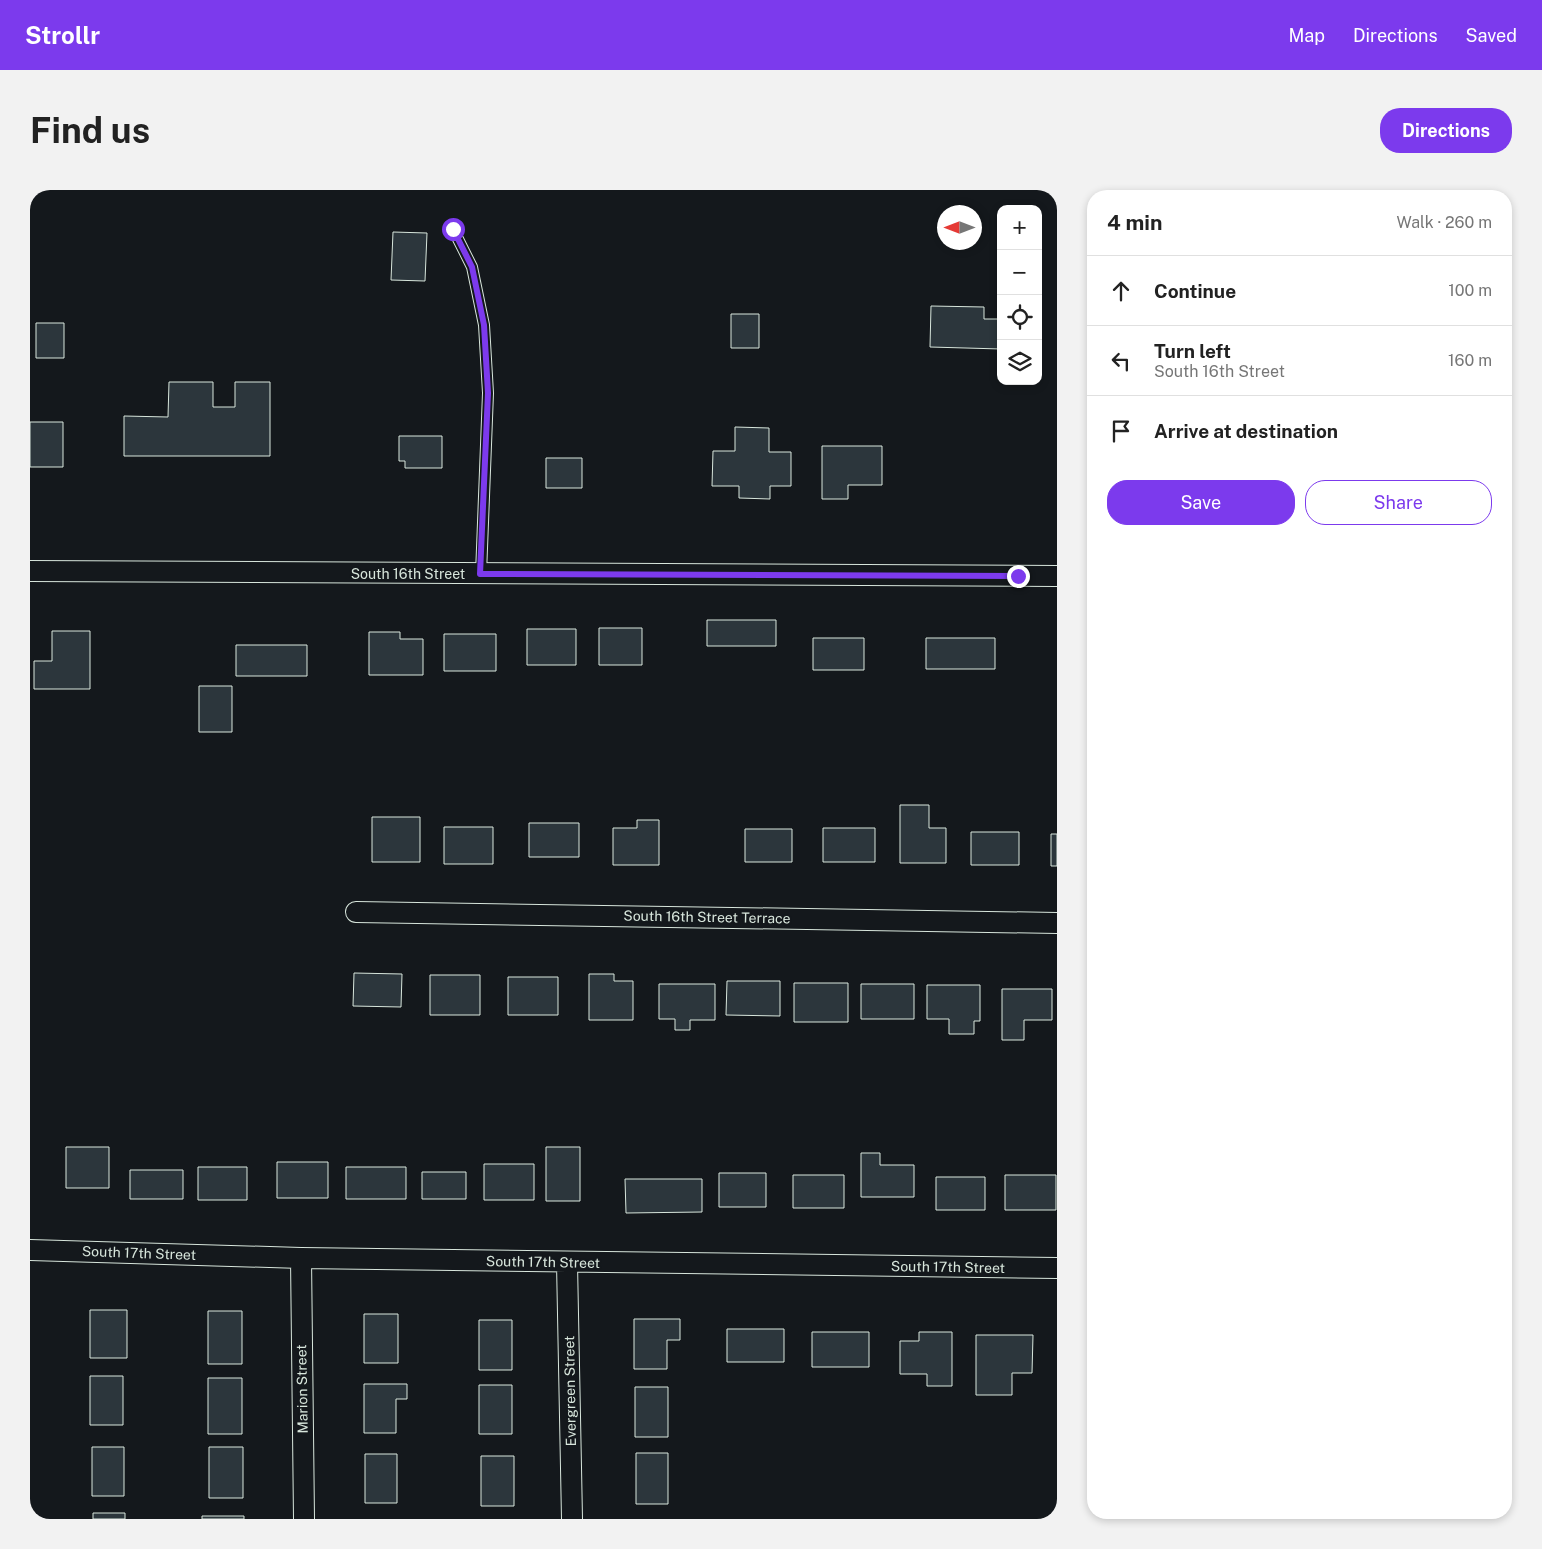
<!DOCTYPE html>
<meta charset="utf-8">
<style>
body{margin:0;font-family:"Public Sans",sans-serif;background:#f2f2f2;color:#222}
.controls{position:absolute;right:15px;top:15px;display:grid;overflow:hidden;border-radius:10px;box-shadow:0 2px 8px #0003}
.controls button{width:45px;height:45px;display:grid;place-items:center;padding:0;border:0;border-bottom:1px solid #e0e0e0;background:#fff;color:#222;font:25px sans-serif}
.compass{position:absolute;left:907px;top:15px;width:45px;height:45px;border-radius:50%;background:#fff;box-shadow:0 2px 8px #0003;rotate:270deg}
.stop{position:absolute;width:15px;height:15px;margin:-11px;border:4px solid #7c3aed;border-radius:50%;background:#fff}
.stop.end{background:#7c3aed;border-color:#fff;box-shadow:0 1px 5px #0008}
.list{margin:0;padding:0;list-style:none}
h2{display:flex;justify-content:space-between;align-items:center;height:65px;margin:0;padding:0 20px;font-size:21px}
h2 small{font-size:16px;font-weight:400;color:#767676}
.list li{display:grid;grid-template-columns:32px 1fr auto;gap:15px;align-items:center;box-sizing:border-box;height:70px;padding:0 20px;border-top:1px solid #e0e0e0}
.list b{display:block;font-size:19px;white-space:nowrap}
.list p{margin:0;font-size:16px;white-space:nowrap;color:#767676}
.list em{font-size:16px;font-style:normal;color:#767676}
.actions{display:flex;gap:10px;padding:15px 20px}
.actions a{flex:1;padding:11px 0;border:1px solid #7c3aed;border-radius:20px;text-align:center;font-size:18px;color:#7c3aed}
.actions .main{background:#7c3aed;color:#fff}
.icon{flex:none;width:28px;height:28px;fill:none;stroke:currentColor;stroke-width:2;stroke-linecap:round;stroke-linejoin:round}
.map{position:relative;flex:none;width:1027px;height:1329px;overflow:hidden;border-radius:20px}
header{display:flex;align-items:center;gap:30px;box-sizing:border-box;height:70px;padding:0 25px;background:#7c3aed;color:#fff}
header strong{font-size:24px}
nav{display:flex;gap:28px;margin-inline-start:auto;font-size:18px}
.intro{display:flex;align-items:center;justify-content:space-between;box-sizing:border-box;height:120px;padding:0 30px}
h1{margin:0;font-size:35px}
.button{padding:12px 22px;border-radius:20px;background:#7c3aed;color:#fff;font-size:18px;font-weight:700}
main{display:flex;gap:30px;padding:0 30px}
aside{flex:1;background:#fff;border-radius:20px;box-shadow:0 2px 8px #0003}
.map>svg:first-child{display:block}
.building{fill:#2c363c;stroke:#d8e6dc}
.lines{fill:none;stroke-linecap:round;stroke-linejoin:round}
.lane-casing{stroke:#d8e6dc;stroke-width:12}
.street-casing{stroke:#d8e6dc;stroke-width:22}
.lane{stroke:#14181c;stroke-width:10}
.street{stroke:#14181c;stroke-width:20}
.route{stroke:#7c3aed;stroke-width:6}
.labels{text-anchor:middle;dominant-baseline:central;stroke-width:4;stroke-linejoin:round;paint-order:stroke}
.street-label{font-size:14px;fill:#d8e6dc;stroke:#14181c}
</style>
<header>
<strong>Strollr</strong>
<nav><a>Map</a><a>Directions</a><a>Saved</a></nav>
</header>
<div class="intro"><h1>Find us</h1><a class="button">Directions</a></div>
<main>
<div class="map">
<svg width="1027" height="1329" viewBox="0 0 1027 1329">
<rect width="100%" height="100%" fill="#14181c"/>
<path class="building" d="M363 42 397 43 395 91 361 90Z
M901 116 954 117V129H971V159L900 157Z
M701 124H729V158H701Z
M6 133H34V168H6Z
M139 192H183V217H205V192H240V266H94V226L138 227Z
M0 232H33V277H0Z
M705 237 739 238V262H761V296H740V309L709 308V296H682L683 261H705Z
M369 246H412V278H375V271H369Z
M792 256H852V295H818V309H792Z
M516 268H552V298H516Z
M677 430H746V456H677Z
M569 438H612V475H569Z
M497 439H546V475H497Z
M22 441H60V499H4V471H22Z
M339 442H370V449H393V485H339Z
M414 444H466V481H414Z
M783 448H834V480H783Z
M896 448H965V479H896Z
M206 455H277V486H206Z
M169 496H202V542H169Z
M870 615H899V638H916V673H870Z
M342 627H390V672H342Z
M607 630H629V675H583V638H607Z
M499 633H549V667H499Z
M414 637H463V674H414Z
M793 638H845V672H793Z
M715 639H762V672H715Z
M941 642H989V675H941Z
M1021 644H1027V676H1021Z
M324 783 372 784 371 817 323 816Z
M559 784H584V791H603V830H559Z
M400 785H450V825H400Z
M478 787H528V825H478Z
M697 791H750V826L696 825Z
M764 793H818V832H764Z
M629 794H685V830H660V840H645V829H629Z
M831 794H884V829H831Z
M897 795H950V831H944V844H919V829H897Z
M972 799H1022V830H994V850H972Z
M36 957H79V998H36Z
M516 957H550V1011H516Z
M831 963H850V975H884V1007H831Z
M247 972H298V1008H247Z
M454 974H504V1010H454Z
M168 977H217V1010H168Z
M316 977H376V1009H316Z
M100 980H153V1009H100Z
M392 982H436V1009H392Z
M689 983H736V1017H689Z
M763 985H814V1018H763Z
M975 985H1026V1020H975Z
M906 987H955V1020H906Z
M595 989H672V1022L596 1023Z
M60 1120H97V1168H60Z
M178 1121H212V1174H178Z
M334 1124H368V1173H334Z
M604 1129H650V1150H637V1179H604Z
M449 1130H482V1180H449Z
M697 1139H754V1172H697Z
M782 1142H839V1177H782Z
M889 1142H922V1196H897V1184H870V1151H889Z
M946 1145H1003L1002 1183H982V1205H946Z
M60 1186H93V1235H60Z
M178 1188H212V1244H178Z
M334 1194H377V1209H366V1243H334Z
M449 1195H482V1244H449Z
M605 1197H638V1247H605Z
M62 1257H94V1306H62Z
M179 1257H213V1308H179Z
M606 1263H638V1314H606Z
M335 1264H367V1313H335Z
M451 1266H484V1316H451Z
M63 1323H95V1329H63Z
M172 1326H214V1329H172Z"/>
<g class="lines">
<defs>
<path id="lane" d="M423 39 442 77 454 135 458 203 451 384"/>
<path id="street" d="M0 381 1027 386
M326 722 1027 733
M0 1060 271 1068 1027 1078
M271 1068 274 1329
M537 1073 542 1329"/>
</defs>
<use href="#lane" class="lane-casing"/>
<use href="#street" class="street-casing"/>
<use href="#lane" class="lane"/>
<use href="#street" class="street"/>
</g>
<g class="lines">
<path class="route" d="M423 39 442 77 454 135 458 203 450 384 988 386"/>
</g>
<g class="labels">
<g class="street-label">
<text x="378" y="384">South 16th Street</text>
<text transform="translate(677 727) rotate(1)">South 16th Street Terrace</text>
<text transform="translate(109 1063) rotate(2)">South 17th Street</text>
<text transform="translate(513 1072) rotate(1)">South 17th Street</text>
<text transform="translate(918 1077) rotate(1)">South 17th Street</text>
<text transform="translate(272 1199) rotate(-91)">Marion Street</text>
<text transform="translate(540 1201) rotate(-91)">Evergreen Street</text>
</g>
</g>
</svg>
<div class="controls">
<button>+</button>
<button>−</button>
<button><svg class="icon" aria-label="locate" viewBox="0 0 24 24"><circle cx="12" cy="12" r="6"/><path d="M12 2v4M12 18v4M2 12h4M18 12h4"/></svg></button>
<button><svg class="icon" aria-label="layers" viewBox="0 0 24 24"><path d="M12 4l9 5-9 5-9-5zM3 14l9 5 9-5"/></svg></button>
</div>
<svg class="compass" viewBox="-18 -18 36 36"><path d="M0-13l5 13h-10z" fill="#e53935"/><path d="M0 13l5-13h-10z" fill="#767676"/></svg>
<div class="stop" style="left:423px;top:39px"></div>
<div class="stop end" style="left:988px;top:386px"></div>
</div>
<aside>
<h2>4 min<small>Walk · 260 m</small></h2>
<ul class="list">
<li><svg class="icon" aria-label="ahead" viewBox="0 0 24 24"><path d="M12 20V5M6 11l6-6 6 6"/></svg><div><b>Continue</b></div><em>100 m</em></li>
<li><svg class="icon" aria-label="left" viewBox="0 0 24 24"><path d="M17 20v-9H6M10 6l-5 5 5 5"/></svg><div><b>Turn left</b><p>South 16th Street</p></div><em>160 m</em></li>
<li><svg class="icon" aria-label="arrive" viewBox="0 0 24 24"><path d="M6 21V4h12l-3 4 3 4H6"/></svg><div><b>Arrive at destination</b></div></li>
</ul>
<div class="actions"><a class="main">Save</a><a>Share</a></div>
</aside>
</main>
